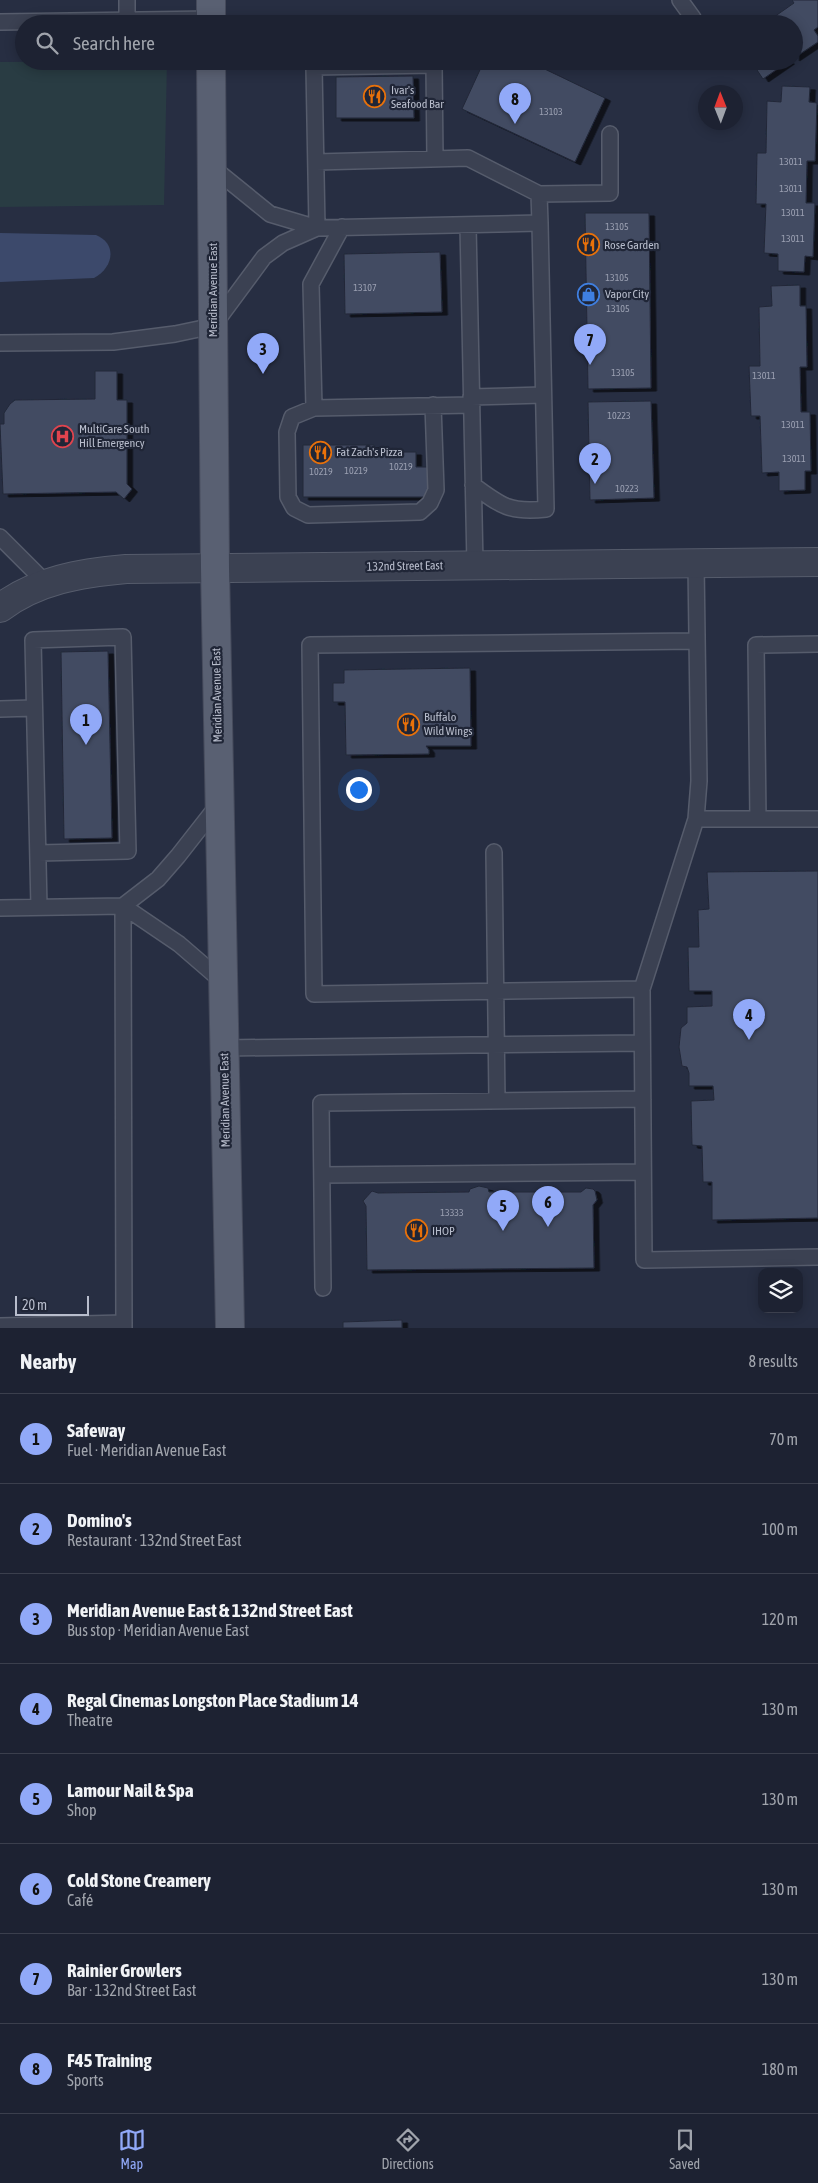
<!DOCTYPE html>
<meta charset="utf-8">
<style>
body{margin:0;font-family:"Asap Condensed",sans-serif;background:#2a2f3e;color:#f1f3f6}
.controls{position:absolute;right:15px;bottom:15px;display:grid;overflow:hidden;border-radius:10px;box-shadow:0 2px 12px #0003}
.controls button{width:45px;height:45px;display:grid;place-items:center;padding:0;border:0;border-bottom:1px solid #3b3f4d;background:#1d2232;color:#f1f3f6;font:25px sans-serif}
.compass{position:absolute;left:698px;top:85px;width:45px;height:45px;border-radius:50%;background:#1d2232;box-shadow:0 2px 12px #0003;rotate:359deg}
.scale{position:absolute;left:15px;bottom:12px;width:74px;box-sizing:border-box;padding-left:5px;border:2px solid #b8bdcc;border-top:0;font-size:14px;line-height:18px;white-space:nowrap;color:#b8bdcc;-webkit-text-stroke:4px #202637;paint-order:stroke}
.you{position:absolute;left:358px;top:789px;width:18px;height:18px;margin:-12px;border:4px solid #fff;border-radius:50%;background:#1a73e8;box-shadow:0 0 0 8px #1a73e833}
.badge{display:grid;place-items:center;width:32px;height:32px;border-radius:50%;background:#91a9f8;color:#111;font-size:16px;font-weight:700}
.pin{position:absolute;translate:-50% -41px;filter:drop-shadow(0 1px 2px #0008)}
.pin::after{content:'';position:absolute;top:26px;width:18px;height:15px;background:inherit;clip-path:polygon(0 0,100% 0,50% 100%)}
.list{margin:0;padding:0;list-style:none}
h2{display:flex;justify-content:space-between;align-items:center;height:65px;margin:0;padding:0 20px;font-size:21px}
h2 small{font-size:16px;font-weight:400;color:#a0a4ac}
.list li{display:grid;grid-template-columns:32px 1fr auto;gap:15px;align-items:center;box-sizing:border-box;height:90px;padding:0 20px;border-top:1px solid #3b3f4d}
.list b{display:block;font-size:19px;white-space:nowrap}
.list p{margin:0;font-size:16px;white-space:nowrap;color:#a0a4ac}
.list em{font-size:16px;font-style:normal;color:#a0a4ac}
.icon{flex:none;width:28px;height:28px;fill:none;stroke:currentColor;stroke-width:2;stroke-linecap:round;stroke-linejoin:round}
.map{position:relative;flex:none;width:818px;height:1328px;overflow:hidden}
.search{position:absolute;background:#1d2232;box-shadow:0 2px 12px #0003;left:15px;right:15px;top:15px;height:55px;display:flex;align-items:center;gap:12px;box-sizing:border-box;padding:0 18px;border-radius:28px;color:#a0a4ac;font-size:19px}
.sheet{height:785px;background:#1d2232}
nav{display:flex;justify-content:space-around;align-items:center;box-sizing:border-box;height:70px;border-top:1px solid #3b3f4d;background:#1d2232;font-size:14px;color:#a0a4ac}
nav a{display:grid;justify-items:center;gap:2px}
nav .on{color:#91a9f8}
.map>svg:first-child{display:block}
.green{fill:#293c43}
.water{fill:#3c496b}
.building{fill:#434b62;stroke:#222839;filter:url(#shadow)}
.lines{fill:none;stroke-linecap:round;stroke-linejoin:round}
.service-casing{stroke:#565c6c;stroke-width:18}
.minor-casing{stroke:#565c6c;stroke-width:30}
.primary-casing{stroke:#454a5b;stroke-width:30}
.service{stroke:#3b4152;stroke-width:15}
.minor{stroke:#3b4152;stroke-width:28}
.primary{stroke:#596072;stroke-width:28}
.labels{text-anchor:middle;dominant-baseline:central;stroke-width:4.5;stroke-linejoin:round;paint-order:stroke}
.number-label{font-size:10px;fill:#9ba0b2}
.poi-label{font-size:12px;fill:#b8bdcc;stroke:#202637;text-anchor:start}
.street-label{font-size:12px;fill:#b8bdcc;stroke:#202637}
</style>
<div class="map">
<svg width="818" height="1328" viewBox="0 0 818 1328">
<defs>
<filter id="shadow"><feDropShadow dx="5.5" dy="3" stdDeviation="0" flood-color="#0009"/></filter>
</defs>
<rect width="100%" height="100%" fill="#272e42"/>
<path class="green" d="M167 61 164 205 0 207V62Z"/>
<path class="water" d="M0 233 96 235C118 244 113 268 94 278L0 282Z"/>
<path class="building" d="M792 0H818V27L814 30 818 36V42L794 58V24H764L794 3Z
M484 61H528L605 98 575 162 462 109Z
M751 61H789L763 79Z
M413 76 414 118H336V77Z
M782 86 810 87 809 102 817 103 815 161H807L806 203H815L813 257 805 256 804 272 778 271V254L764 253 766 204H756L757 153H766L767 101 781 102Z
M585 213H649L651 388 588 389Z
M440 252 442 312 345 314 344 254Z
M800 285V306H806L807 367H800L801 412H810L811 471H805V490L779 491V472L762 473 760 416H751L749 366H760L759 307 772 306 771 286Z
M95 371H117V400H127V484L132 489 124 499 116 492 3 494 0 424H4V413L10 404 15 400 95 399Z
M651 401 654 498 590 500 588 402Z
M303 445H374V452H416V467H429V497H303Z
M108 651 112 838 64 839 61 652Z
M470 668 471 746H426L429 750V754L346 755 345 702H333V683H344V670Z
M818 871V1218L712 1220V1182H703L702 1146 692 1145 691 1101 714 1100 713 1086H689V1073L687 1067 682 1066 679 1047 681 1028 687 1023V1007L712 1006V991H689L688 947H699L698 910 709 909 707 872Z
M479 1186 488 1188 489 1192H581L586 1188 593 1189 595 1191 597 1200 593 1205 594 1268 367 1270 366 1206 363 1201 372 1191 378 1193 469 1192 470 1189Z
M402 1320V1328H343V1322Z"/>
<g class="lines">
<defs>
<path id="service" d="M127 0V20
M680 0 693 18
M0 22 211 19
M435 159 434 65 314 67 317 228 540 223 546 509C510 513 501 506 473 485
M316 162 468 158 539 194 540 223
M539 194 610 193V134
M468 225 475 565
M342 227 311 284 314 408 472 405
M0 343 113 342 175 334 213 326 264 257 283 243 317 228 270 214 212 167
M471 397 543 395
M314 408 292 417 287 432 288 497 294 508 308 515 420 512 430 503 436 490 433 405
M0 537 46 583
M696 563 699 781 696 819 642 989 644 1260 818 1257
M0 709 34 708
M218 805 178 856 158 879 123 906 179 944 223 982
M696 819H818
M758 819 756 645 818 644
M494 852 497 1101
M38 853 128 851 123 637 33 640 39 907
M0 908 123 906 124 1328
M642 989 314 994 310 645 697 641
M224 1048 642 1043
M322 1175 643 1172
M323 1288 321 1103 643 1099
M0 1326 124 1323"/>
<path id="minor" d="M0 608C37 580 81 573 126 569L818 562"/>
<path id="primary" d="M211 0V24
M211 61 215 568 230 1328"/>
</defs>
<use href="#service" class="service-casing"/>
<use href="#minor" class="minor-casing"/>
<use href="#primary" class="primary-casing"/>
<use href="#service" class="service"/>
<use href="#minor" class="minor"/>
<use href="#primary" class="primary"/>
</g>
<defs>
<symbol id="restaurant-ring" viewBox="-11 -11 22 22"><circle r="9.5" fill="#202637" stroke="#e8710a" stroke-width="1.5"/><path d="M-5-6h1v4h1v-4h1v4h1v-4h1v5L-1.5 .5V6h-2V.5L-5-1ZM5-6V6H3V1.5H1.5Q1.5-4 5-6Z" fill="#e8710a"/></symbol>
<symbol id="shop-ring" viewBox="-11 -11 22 22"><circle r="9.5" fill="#202637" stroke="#3f7fe0" stroke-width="1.5"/><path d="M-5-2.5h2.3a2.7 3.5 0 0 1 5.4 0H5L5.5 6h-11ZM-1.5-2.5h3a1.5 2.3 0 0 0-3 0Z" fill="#3f7fe0"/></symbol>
<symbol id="hospital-ring" viewBox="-11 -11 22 22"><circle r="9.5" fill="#202637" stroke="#e0444e" stroke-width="1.5"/><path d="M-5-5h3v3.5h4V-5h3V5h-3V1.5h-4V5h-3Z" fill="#e0444e"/></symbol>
</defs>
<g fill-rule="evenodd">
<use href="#restaurant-ring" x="362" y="84" width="25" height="25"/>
<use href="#restaurant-ring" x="576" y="232" width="25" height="25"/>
<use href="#shop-ring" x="576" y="282" width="25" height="25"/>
<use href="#hospital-ring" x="50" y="424" width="25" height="25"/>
<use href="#restaurant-ring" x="308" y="440" width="25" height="25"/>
<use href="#restaurant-ring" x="396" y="712" width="25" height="25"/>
<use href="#restaurant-ring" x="404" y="1218" width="25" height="25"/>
</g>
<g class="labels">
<g class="number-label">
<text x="551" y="111">13103</text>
<text x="791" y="161">13011</text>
<text x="791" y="188">13011</text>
<text x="793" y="212">13011</text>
<text x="617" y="226">13105</text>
<text x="793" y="238">13011</text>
<text x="617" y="277">13105</text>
<text x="365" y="287">13107</text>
<text x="618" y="308">13105</text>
<text x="623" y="372">13105</text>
<text x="764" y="375">13011</text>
<text x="619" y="415">10223</text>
<text x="793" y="424">13011</text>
<text x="794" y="458">13011</text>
<text x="401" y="466">10219</text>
<text x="356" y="470">10219</text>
<text x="321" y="471">10219</text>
<text x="627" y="488">10223</text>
<text x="452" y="1212">13333</text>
</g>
<g class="poi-label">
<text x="391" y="90">Ivar's<tspan x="391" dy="14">Seafood Bar</tspan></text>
<text x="604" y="245">Rose Garden</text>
<text x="605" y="294">Vapor City</text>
<text x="79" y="429">MultiCare South<tspan x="79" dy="14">Hill Emergency</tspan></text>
<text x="336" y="452">Fat Zach's Pizza</text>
<text x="424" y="717">Buffalo<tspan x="424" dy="14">Wild Wings</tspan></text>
<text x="432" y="1231">IHOP</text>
</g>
<g class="street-label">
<text transform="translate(213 290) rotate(-90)">Meridian Avenue East</text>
<text transform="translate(405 566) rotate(-1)">132nd Street East</text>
<text transform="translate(217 695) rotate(-91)">Meridian Avenue East</text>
<text transform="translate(225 1100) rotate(-91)">Meridian Avenue East</text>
</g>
</g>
</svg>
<div class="controls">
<button><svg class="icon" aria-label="layers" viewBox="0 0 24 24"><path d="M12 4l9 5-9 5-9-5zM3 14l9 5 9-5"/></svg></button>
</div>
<svg class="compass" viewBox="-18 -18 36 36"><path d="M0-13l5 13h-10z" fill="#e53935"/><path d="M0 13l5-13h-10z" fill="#a0a4ac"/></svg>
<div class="scale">20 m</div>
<div class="you"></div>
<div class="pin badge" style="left:86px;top:745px">1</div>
<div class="pin badge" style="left:595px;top:484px">2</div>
<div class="pin badge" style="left:263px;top:374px">3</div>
<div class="pin badge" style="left:749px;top:1040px">4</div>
<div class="pin badge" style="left:503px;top:1231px">5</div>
<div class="pin badge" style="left:548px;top:1227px">6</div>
<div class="pin badge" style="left:590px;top:365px">7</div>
<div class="pin badge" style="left:515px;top:124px">8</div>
<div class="search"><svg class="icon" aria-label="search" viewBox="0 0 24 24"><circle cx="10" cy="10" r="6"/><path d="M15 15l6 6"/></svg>Search here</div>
</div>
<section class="sheet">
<h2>Nearby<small>8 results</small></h2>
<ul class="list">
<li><span class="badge">1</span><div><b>Safeway</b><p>Fuel · Meridian Avenue East</p></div><em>70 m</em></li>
<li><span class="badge">2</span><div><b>Domino's</b><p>Restaurant · 132nd Street East</p></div><em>100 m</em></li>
<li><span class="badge">3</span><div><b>Meridian Avenue East &amp; 132nd Street East</b><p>Bus stop · Meridian Avenue East</p></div><em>120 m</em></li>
<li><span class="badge">4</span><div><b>Regal Cinemas Longston Place Stadium 14</b><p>Theatre</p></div><em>130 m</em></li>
<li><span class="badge">5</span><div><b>Lamour Nail &amp; Spa</b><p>Shop</p></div><em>130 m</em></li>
<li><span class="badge">6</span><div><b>Cold Stone Creamery</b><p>Café</p></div><em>130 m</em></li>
<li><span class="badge">7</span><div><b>Rainier Growlers</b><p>Bar · 132nd Street East</p></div><em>130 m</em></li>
<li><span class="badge">8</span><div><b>F45 Training</b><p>Sports</p></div><em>180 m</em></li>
</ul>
</section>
<nav>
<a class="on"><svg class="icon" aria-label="map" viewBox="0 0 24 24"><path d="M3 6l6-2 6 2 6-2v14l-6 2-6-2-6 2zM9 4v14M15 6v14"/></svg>Map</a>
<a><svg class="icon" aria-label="directions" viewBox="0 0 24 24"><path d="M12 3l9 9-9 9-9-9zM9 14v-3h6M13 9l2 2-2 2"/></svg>Directions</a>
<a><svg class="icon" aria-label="saved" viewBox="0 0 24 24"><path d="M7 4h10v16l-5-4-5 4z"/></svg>Saved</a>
</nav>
